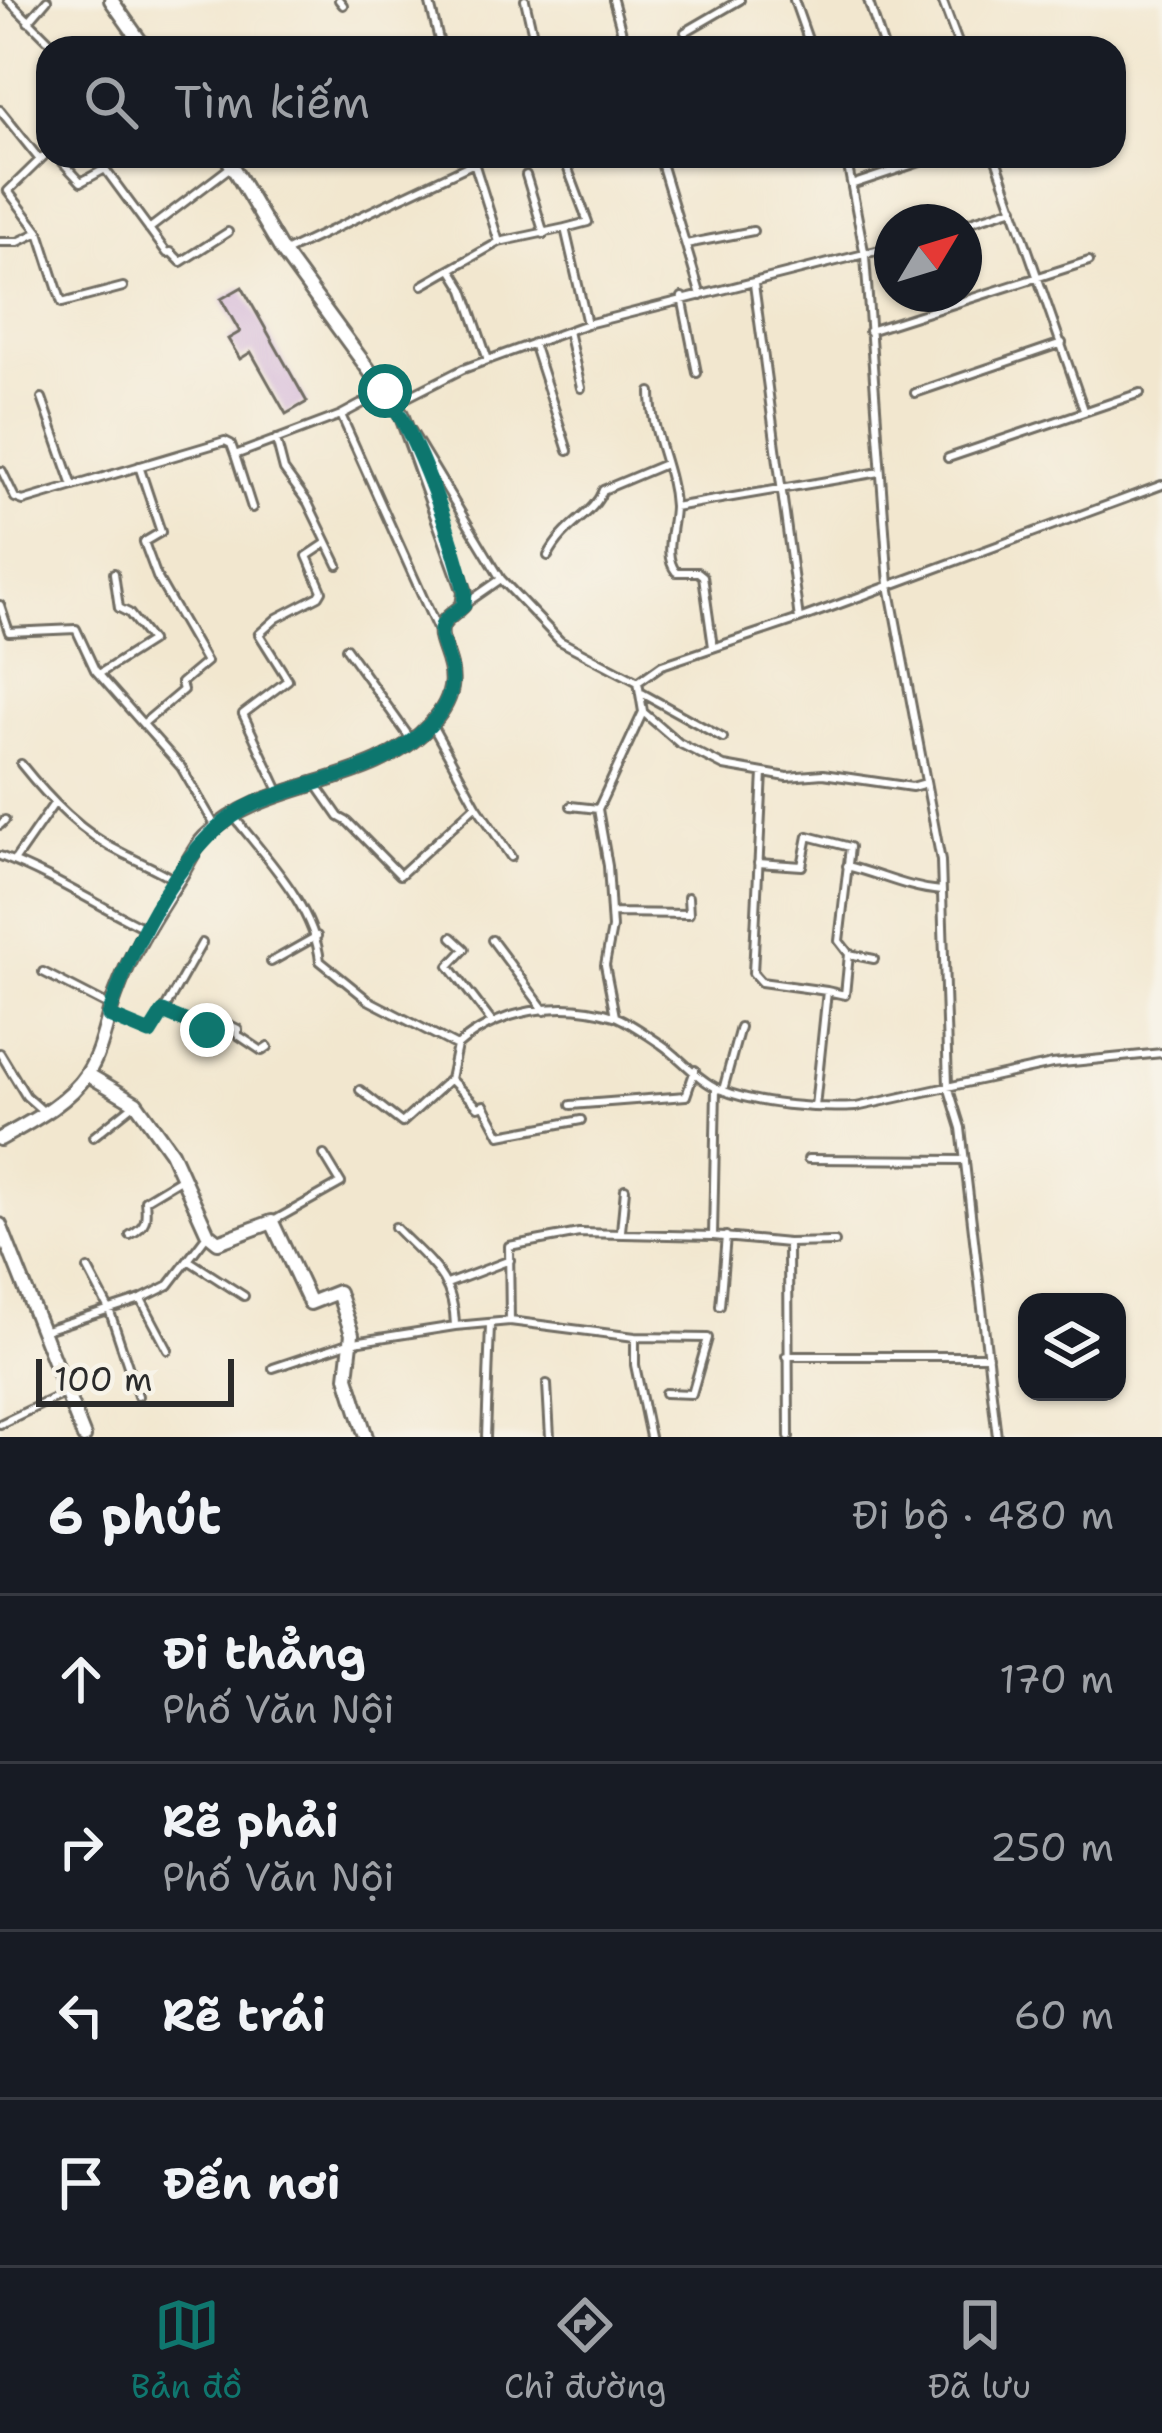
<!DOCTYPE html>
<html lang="vi">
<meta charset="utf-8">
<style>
body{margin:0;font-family:"Shantell Sans",sans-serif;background:#242831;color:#f1f3f6}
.controls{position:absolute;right:36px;bottom:36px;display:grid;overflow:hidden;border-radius:24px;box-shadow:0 3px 9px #0004}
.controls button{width:108px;height:108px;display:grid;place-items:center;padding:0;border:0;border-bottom:3px solid #363941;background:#171b24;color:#f1f3f6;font:60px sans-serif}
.compass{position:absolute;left:874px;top:204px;width:108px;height:108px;border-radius:50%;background:#171b24;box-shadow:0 3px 9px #0004;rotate:52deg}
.scale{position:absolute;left:36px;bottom:30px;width:198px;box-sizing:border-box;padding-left:12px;border:6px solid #2b2b2b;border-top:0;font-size:33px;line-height:42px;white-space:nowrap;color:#2b2b2b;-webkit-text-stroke:9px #f7f3e8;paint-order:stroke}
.stop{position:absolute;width:36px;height:36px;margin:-27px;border:9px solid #0f766e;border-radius:50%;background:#fff}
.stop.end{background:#0f766e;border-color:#fff;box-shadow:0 3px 12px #0008}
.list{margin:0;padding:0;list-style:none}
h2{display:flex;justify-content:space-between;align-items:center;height:156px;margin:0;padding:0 48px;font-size:51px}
h2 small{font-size:39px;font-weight:400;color:#9ea1a6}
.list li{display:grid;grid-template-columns:78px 1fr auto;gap:36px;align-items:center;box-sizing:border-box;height:168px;padding:0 48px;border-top:3px solid #363941}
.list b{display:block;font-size:45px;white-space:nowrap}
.list p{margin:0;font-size:39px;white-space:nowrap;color:#9ea1a6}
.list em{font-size:39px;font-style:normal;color:#9ea1a6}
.icon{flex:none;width:66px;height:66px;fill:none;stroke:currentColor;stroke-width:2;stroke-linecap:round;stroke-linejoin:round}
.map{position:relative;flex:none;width:1162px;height:1437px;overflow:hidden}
.search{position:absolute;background:#171b24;box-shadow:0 3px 9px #0004;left:36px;right:36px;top:36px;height:132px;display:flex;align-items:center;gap:30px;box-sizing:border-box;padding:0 42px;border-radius:36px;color:#9ea1a6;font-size:45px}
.sheet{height:828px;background:#171b24}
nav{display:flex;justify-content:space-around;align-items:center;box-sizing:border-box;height:168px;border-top:3px solid #363941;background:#171b24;font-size:33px;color:#9ea1a6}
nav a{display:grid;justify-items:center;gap:6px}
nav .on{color:#0f766e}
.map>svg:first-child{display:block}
.building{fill:#c59dd2}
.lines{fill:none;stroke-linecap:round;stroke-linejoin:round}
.service-casing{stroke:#716d64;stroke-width:12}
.minor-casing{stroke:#716d64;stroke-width:18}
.service{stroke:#fff;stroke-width:6}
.minor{stroke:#fff;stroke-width:12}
.route{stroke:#0f766e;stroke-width:15}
</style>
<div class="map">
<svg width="1162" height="1437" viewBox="0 0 1162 1437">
<rect width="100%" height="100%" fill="#f7f3e8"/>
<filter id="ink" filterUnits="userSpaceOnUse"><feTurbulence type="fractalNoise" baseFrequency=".00833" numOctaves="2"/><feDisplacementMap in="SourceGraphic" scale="24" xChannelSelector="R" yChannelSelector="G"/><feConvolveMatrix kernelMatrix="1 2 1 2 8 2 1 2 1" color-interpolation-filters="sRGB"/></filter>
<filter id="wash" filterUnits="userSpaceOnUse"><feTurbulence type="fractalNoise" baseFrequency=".004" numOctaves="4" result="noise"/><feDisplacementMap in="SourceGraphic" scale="48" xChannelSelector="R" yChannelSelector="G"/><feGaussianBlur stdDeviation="2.7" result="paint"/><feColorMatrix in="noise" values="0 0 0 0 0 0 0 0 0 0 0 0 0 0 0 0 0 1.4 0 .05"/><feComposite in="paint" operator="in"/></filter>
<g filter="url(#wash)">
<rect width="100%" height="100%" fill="#f2e7cf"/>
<g id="blocks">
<path class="building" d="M242 287 307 402 286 414 251 352 240 359 228 339 240 332 221 299Z"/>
</g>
</g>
<g filter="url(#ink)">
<use href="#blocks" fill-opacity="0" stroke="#716d64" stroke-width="3"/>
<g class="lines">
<defs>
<path id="service" d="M8 0 56 48
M339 0 343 5
M429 0 441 48
M525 0 536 48
M613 0 626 48
M794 0 811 48
M868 0 884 48
M942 0 960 48
M28 22 47 0
M685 32 740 0
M0 110 40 160
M48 152 8 191 39 232 62 303 123 287
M57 156 81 182 105 169 167 253 171 252 181 262 228 232
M472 156 499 242
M563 156 588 222 565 228
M659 156 701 296
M846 156 865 256 889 585 941 861 948 1086 961 1128 997 1437
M995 156 1084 410
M526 175 544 234
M854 184 938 156
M964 224 1014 208
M149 229 245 156
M0 242H18L39 232
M686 244 753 231
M289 250 474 163
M754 284 799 619
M423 285 451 269
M682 297 697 373
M568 331 581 388
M869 331 1089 261
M533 343 568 451
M488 360 464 290 451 269 499 242 565 228 587 324
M651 392C651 435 672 466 674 506 674 528 662 554 676 572H698L703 576 713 647
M915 393 1062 343
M42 398 73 486
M394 404 463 369 587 324 892 247
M341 415 438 631
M411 430 501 579 560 641 638 682 662 665 799 619 1162 485
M276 439 284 470 308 503 338 565
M235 455 252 508
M948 458 1140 393
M139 466 161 532 144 542 157 577 206 662 181 683 183 690 145 722
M2 471 15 498 23 501 225 441 231 444 235 455 341 415 382 393
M674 507 880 472
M548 556C564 524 594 515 603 490L665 464
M465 604 501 579
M0 605 9 632 76 629 95 670 181 767 216 827
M346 648 410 738
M99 674 151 641 129 613 119 608 114 573
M640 692 723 738
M643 712 679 743 724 766 787 777 823 774 912 787 926 783
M433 727 476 805 511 857
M21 764C49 799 82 834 124 854 142 863 159 870 176 881
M763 773 753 973 761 982 827 991
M316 784 339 817 348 822 400 875 476 805
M279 791 243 714 288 680 259 634 277 618 319 596 322 591 307 556 325 544
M571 806 598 809
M234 817C267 859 314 907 320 961L368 1000 457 1046 450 1079 478 1107 484 1105 500 1135 581 1120
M0 825 5 820
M0 856C51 875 97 905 146 929
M14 861 53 805
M758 863 802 866 808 836 850 847 839 941 849 954 874 959
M847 866C880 874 906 888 941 891
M611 913 689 914 688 897
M452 937 465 949 449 966 491 1021
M492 940 545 1011
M271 962 317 936
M43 972 111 1007
M163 1012 202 943
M615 1016 605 965 612 928 608 866 598 809 643 712 638 682
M112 1017 150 1033 163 1012 207 1030 218 1019 238 1029V1035L262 1051 268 1047
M457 1046C498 1010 560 999 614 1016 629 1021 647 1035 661 1044 680 1057 699 1081 719 1089 757 1105 816 1109 856 1107L1052 1064 1162 1053
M0 1053 26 1096 43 1111
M360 1090 402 1123 450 1079
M723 1090 740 1027
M571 1105 686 1096 695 1070
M815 1107 827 991 845 995 849 954
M93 1137 133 1105
M808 1159 965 1160
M275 1220 341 1183 324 1155
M395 1227C428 1262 454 1275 455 1326L510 1321 635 1337 708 1338 692 1394 665 1393
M621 1231 625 1189
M130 1235C147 1226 147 1219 145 1200L180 1179
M713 1236 788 1243 835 1242
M788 1243 789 1437
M188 1260 244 1296
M88 1269 109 1309 138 1396
M447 1284 510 1260
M141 1299 168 1350
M720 1306 726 1236
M510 1321 509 1246 579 1233 713 1236 716 1088
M42 1331 141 1299 169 1285 208 1234
M635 1337V1365L650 1437
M786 1356H988
M273 1368 348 1343 455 1326
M547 1384 550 1437
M0 1424 63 1394
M486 1437 490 1325"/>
<path id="minor" d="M111 0 145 48
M87 1074 136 1103 171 1152 208 1234 218 1242 272 1222 310 1303 338 1292 352 1334 347 1377 366 1437
M0 1139C30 1122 68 1103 87 1074 102 1052 106 1020 115 996 131 952 155 915 180 876 188 863 194 848 205 837 267 776 370 790 431 724 477 674 430 646 443 624 447 617 458 611 463 605L465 592 401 414 282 251 226 156
M0 1225 84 1437"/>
</defs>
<use href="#service" class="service-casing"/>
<use href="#minor" class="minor-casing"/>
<use href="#service" class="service"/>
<use href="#minor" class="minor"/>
</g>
</g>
<g class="lines" filter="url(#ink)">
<path class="route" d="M207 1030 163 1012 150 1033 109 1016C129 947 188 831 256 803 316 778 384 774 430 725 478 674 430 646 443 624 447 617 458 611 464 605L465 592C451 532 420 442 385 391"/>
</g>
</svg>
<div class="controls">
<button><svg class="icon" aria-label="layers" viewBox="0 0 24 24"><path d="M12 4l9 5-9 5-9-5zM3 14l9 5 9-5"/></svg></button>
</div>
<svg class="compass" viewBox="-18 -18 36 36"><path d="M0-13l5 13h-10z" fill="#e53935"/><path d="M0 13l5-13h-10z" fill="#9ea1a6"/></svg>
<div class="scale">100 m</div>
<div class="stop" style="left:385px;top:391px"></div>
<div class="stop end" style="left:207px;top:1030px"></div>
<div class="search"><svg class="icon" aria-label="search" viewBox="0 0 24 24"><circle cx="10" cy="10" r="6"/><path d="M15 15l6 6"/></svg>Tìm kiếm</div>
</div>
<section class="sheet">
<h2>6 phút<small>Đi bộ · 480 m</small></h2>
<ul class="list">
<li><svg class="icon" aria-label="ahead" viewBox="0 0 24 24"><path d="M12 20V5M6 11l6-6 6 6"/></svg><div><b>Đi thẳng</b><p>Phố Văn Nội</p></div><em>170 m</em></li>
<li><svg class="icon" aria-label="right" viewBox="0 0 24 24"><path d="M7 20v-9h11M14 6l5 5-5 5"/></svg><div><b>Rẽ phải</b><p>Phố Văn Nội</p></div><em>250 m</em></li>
<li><svg class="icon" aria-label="left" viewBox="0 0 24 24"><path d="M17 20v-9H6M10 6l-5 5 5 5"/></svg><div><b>Rẽ trái</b></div><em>60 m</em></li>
<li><svg class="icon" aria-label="arrive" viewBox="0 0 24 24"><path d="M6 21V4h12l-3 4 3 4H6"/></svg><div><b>Đến nơi</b></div></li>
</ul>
</section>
<nav>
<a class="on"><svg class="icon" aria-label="map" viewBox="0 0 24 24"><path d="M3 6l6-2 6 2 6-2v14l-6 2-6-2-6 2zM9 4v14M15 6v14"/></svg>Bản đồ</a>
<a><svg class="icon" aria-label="directions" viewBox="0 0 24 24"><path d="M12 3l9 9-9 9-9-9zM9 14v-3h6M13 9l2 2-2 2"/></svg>Chỉ đường</a>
<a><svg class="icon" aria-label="saved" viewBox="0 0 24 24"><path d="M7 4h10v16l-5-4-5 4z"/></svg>Đã lưu</a>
</nav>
